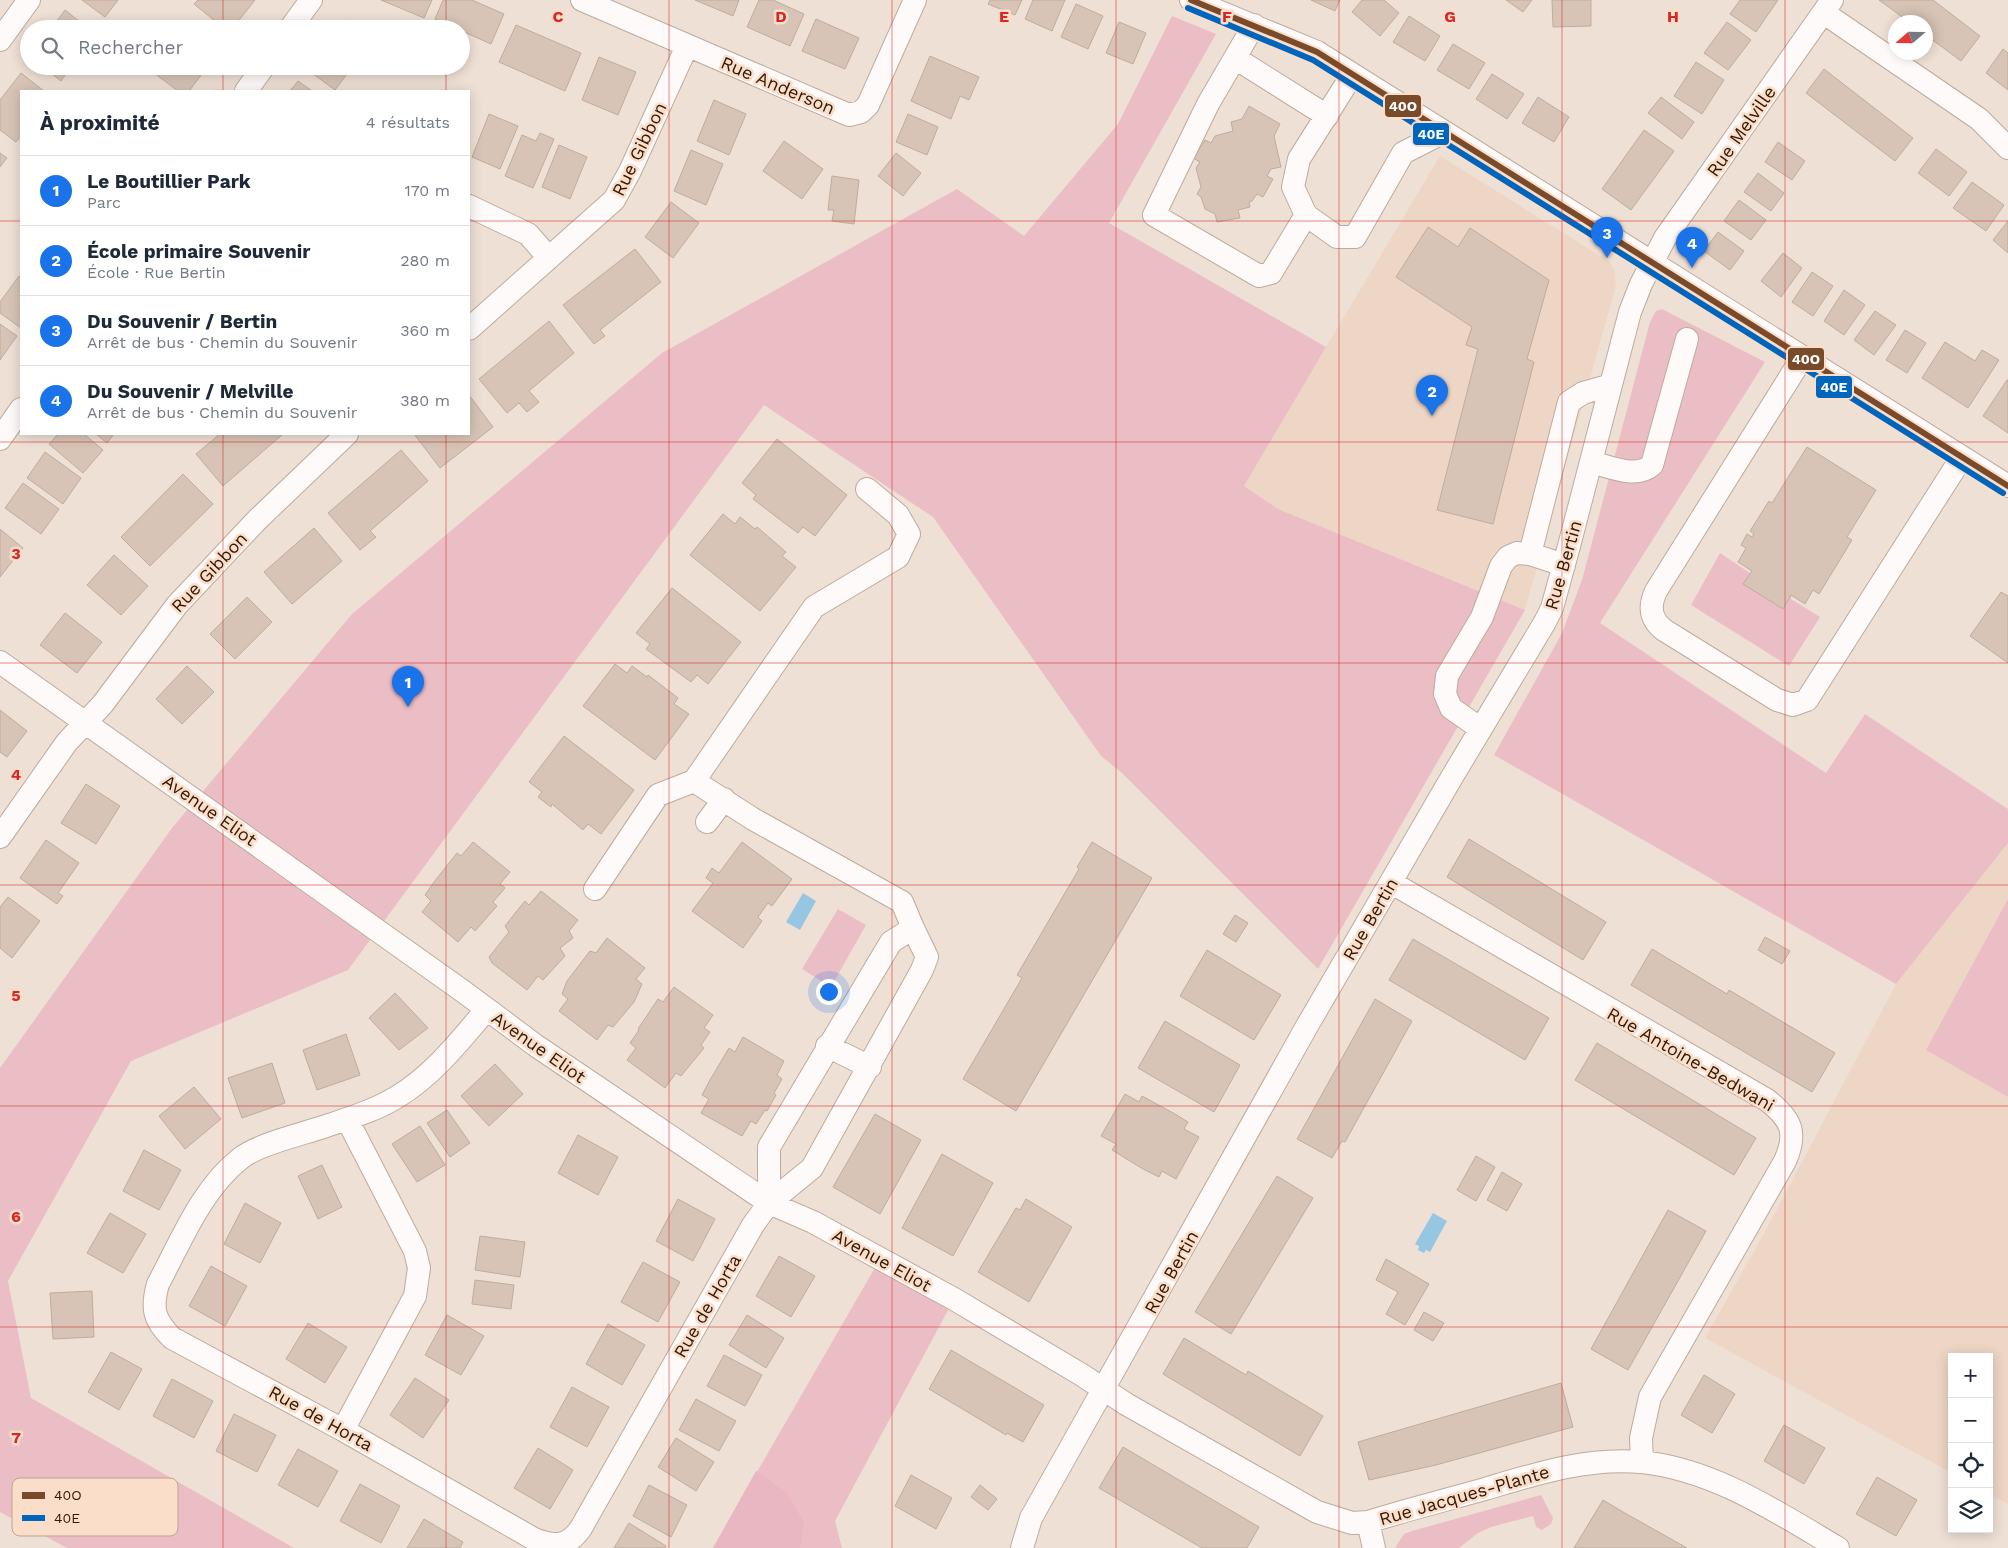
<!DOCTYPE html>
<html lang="fr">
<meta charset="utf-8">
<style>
body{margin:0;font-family:"Work Sans",sans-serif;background:#f6f6f7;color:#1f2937}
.controls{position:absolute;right:15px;bottom:15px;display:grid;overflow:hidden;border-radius:0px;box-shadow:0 2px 12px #0003}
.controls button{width:45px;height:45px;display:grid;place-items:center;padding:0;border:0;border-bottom:1px solid #e0e1e3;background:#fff;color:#1f2937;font:25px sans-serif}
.compass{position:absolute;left:1888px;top:15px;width:45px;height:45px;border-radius:50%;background:#fff;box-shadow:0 2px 12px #0003;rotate:250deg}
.you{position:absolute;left:828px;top:991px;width:18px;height:18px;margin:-12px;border:4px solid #fff;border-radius:50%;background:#1a73e8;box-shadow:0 0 0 8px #1a73e833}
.badge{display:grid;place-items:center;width:32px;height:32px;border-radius:50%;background:#1a73e8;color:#fff;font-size:16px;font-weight:700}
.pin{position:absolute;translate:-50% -41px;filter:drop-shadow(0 1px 2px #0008)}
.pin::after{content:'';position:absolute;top:26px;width:18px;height:15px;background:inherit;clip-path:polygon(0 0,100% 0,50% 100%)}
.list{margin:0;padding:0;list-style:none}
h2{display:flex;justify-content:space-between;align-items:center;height:65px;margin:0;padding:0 20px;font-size:21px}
h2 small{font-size:16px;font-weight:400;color:#747a83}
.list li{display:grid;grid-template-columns:32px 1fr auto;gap:15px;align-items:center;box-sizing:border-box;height:70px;padding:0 20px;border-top:1px solid #e0e1e3}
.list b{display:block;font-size:19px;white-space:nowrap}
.list p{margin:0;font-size:16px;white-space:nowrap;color:#747a83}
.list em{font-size:16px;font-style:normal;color:#747a83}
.icon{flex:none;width:28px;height:28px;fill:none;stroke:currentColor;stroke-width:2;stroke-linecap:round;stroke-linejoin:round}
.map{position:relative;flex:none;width:2008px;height:1548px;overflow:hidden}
.search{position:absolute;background:#fff;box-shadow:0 2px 12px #0003;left:20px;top:20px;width:450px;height:55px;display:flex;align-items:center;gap:12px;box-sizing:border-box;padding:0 18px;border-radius:28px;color:#747a83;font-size:19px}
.panel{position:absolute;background:#fff;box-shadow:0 2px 12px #0003;left:20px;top:90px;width:450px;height:345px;border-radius:0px}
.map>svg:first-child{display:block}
.built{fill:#eed6c6}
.green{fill:#ebbec6}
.forest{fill:#e8b7c1}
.water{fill:#97c6e3}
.building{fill:#d7c4b6;stroke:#bfac9d}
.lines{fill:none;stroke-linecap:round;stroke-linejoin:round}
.minor-casing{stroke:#beab9c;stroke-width:24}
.minor{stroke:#fdfaf9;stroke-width:22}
.bus-1-casing{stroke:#fadeca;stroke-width:10}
.bus-2-casing{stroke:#fadeca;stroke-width:10}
.bus-1{stroke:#7a4b2a;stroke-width:6}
.bus-2{stroke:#0065bd;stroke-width:6}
.grid{fill:none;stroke:#d62828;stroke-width:1;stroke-opacity:0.55}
.labels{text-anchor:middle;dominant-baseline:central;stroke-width:5;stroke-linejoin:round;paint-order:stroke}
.street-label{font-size:18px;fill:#321905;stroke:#fadeca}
.key{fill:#fadeca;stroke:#bea38f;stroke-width:1}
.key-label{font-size:14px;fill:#321905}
.grid-label{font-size:16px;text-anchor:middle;font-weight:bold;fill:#d62828;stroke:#fadeca;stroke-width:5;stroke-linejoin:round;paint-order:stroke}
.line-badge{stroke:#fadeca;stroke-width:2}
.badge-label{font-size:14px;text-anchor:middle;font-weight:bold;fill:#fff}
</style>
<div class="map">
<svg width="2008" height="1548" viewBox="0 0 2008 1548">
<rect width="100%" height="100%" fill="#efe0d5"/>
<path class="built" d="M1440 156 1610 262 1615 272 1616 286 1525 610 1278 509 1243 486Z
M2008 843V1504L1989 1494V1357H1952V1473L1705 1338 1767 1228 1896 984Z"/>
<path class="green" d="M1172 16 1216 34 1109 223 1326 347 1244 486 1278 509 1525 610 1318 969 1122 773 1101 756 933 517 764 405 348 970 131 1061 8 1281 31 1398 294 1548H67L0 1512V1068L172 828 352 614 662 353 957 189 1024 236 1118 124Z
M1662 309 1765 362 1600 623 1826 773 1865 714 2008 809V843L1896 984 1494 755 1562 633 1582 580 1650 322 1656 311Z
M1720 553 1750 573 1744 584 1783 609 1791 595V599L1820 617 1789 666 1691 605Z
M2008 899V1097L1926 1050Z
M838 909 866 925 831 987 802 969Z
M880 1259 954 1299 835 1521 842 1548H713Z
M1541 1495 1553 1518 1551 1524 1542 1530 1536 1527 1533 1516 1491 1527 1478 1533 1459 1548H1395L1404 1534 1412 1531Z"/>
<path class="forest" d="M756 1471 787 1493 804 1523 800 1548H713Z"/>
<path class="water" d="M803 893 816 901 800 930 786 922Z
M1433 1213 1447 1221 1430 1252 1426 1250 1424 1253 1418 1250 1419 1246 1415 1244Z"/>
<path class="building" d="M82 0H118L105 17Z
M198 0H255L232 29H225L194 4Z
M381 0H432L424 18Z
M443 0H472L504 14 491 44 435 19Z
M695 0H739L733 16Z
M759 0H773L804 14 790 46 747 27Z
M990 0H1022L1015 15 988 4Z
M1033 0H1065L1052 31 1025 19Z
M1311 0H1340L1335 11Z
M1362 0H1384L1399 13 1380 36 1352 12Z
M1506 0H1532L1523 12Z
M1552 0H1591V26L1553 27Z
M1740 0H1778L1756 32 1730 14Z
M1879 0H1933L1980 36 1961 61 1926 35V22H1909Z
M1076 4 1103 16 1088 49 1061 37Z
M65 10 89 29H51Z
M1409 16 1440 36 1425 61 1393 42Z
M816 19 859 38 845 69 802 51Z
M348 20 359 29H341Z
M1119 22 1146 33 1133 64 1106 53Z
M1727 22 1751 40 1728 70 1704 53Z
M516 25 581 53 565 91 499 62Z
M1453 44 1485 63 1469 89 1437 70Z
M2003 49 2008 53V90L1986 73Z
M930 56 979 77 969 100 960 96 951 119 911 101Z
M599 57 636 72 618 115 582 100Z
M1696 62 1724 80 1702 114 1674 96Z
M42 66H71L61 81Z
M153 66H208L189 91H178L150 70Z
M313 66H353L335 90 309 71Z
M1824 69 1913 138 1895 161 1806 93Z
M21 73 44 91H21V136L16 142 0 130V100Z
M1492 74 1524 94 1507 119 1476 99Z
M298 81 312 91H290Z
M1538 97 1569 117 1554 142 1522 123Z
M1661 97 1694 122 1682 139 1648 113Z
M714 100 746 114 729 155 697 141Z
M1249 106 1280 124 1274 136 1281 167 1271 169 1267 176 1273 179 1263 197 1257 194 1252 201 1249 202 1250 207 1238 210 1240 218 1217 222 1215 214 1205 209 1201 197 1197 194 1201 187 1196 168 1200 162 1193 158 1205 140 1211 143 1215 136 1233 131 1231 122 1242 119Z
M489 114 518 126 500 169 472 157Z
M908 114 938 127 927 155 896 142Z
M1644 130 1674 151 1631 210 1602 189Z
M540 133 554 139 533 188 505 176 522 135 536 141Z
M784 141 823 169 802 199 763 171Z
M1778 142 1805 161 1792 180 1765 162Z
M559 145 587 157 570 199 542 187Z
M1936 149 1967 172 1949 196 1918 173Z
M691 150 723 164 706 205 674 191Z
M0 153 7 158 0 167Z
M896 153 921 173 903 196 878 176Z
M1758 173 1784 193 1771 211 1744 192Z
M832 176 859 180 854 224 832 221 834 210H828Z
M1972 182 2004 205 1986 231 1953 208Z
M1739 200 1766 220 1751 240 1724 221Z
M671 202 699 223 673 258 645 237Z
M2008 221V253L1993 240Z
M1428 227 1458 247 1470 228 1549 280 1527 359 1534 362 1493 524 1437 510 1478 349 1466 345 1472 327 1396 277Z
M1718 232 1744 251 1730 270 1704 251Z
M635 249 661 282 600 330 605 336 594 344 563 305Z
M1783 253 1802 268 1781 297 1761 281Z
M1812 272 1833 286 1813 316 1792 302Z
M19 276 21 278V328L0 313V302Z
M1844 290 1865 305 1844 335 1824 321Z
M1875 311 1896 325 1874 355 1854 340Z
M549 321 574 353 529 391 539 402 527 412 519 403 507 413 479 379Z
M0 324 17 336 0 360Z
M1905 330 1926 343 1907 373 1886 360Z
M1945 342 1975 361 1982 350 1999 360 1968 408 1922 378Z
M2007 380H2008V433L1983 416Z
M469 395 493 427 440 468 414 434H469Z
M58 434H84L103 450 83 473 49 444Z
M96 434H114L107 443Z
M220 434H283L223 486 196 454Z
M777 439 847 495 815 536 803 527 798 533 783 522 753 499 756 495 742 483Z
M1807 447 1876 490 1847 537 1852 540 1819 594 1813 590 1805 604 1791 595 1783 609 1743 584 1752 571 1738 562 1746 548 1741 545 1747 534 1752 537 1754 534 1750 531 1769 501 1772 503Z
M401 450 428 481 370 531 376 537 360 550 328 513Z
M45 452 81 478 63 504 27 478Z
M183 474 213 504 150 566 121 537Z
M23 483 59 509 41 534 5 508Z
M723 514 735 524 740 517 755 529 757 527 786 552 782 556 796 567 760 611 690 555Z
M314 528 342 561 292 604 264 572Z
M0 529 23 548 0 577Z
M114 555 148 586 121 615 87 585Z
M672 588 741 642 708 684 697 675 691 682 646 649 650 644 636 633Z
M2001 592 2008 596V663L1970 636Z
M247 597 272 622 235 659 210 634Z
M65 613 102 642 77 673 40 645Z
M615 664 627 673 632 666 647 677 648 675 678 698 674 704 689 714 655 760 583 706Z
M187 666 214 692 182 724 156 699Z
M0 710 27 731 7 757 0 752Z
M564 736 634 790 601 834 588 824 583 830 552 804 551 807 538 797 542 792 529 782Z
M86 784 120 806 96 844 61 823Z
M1469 839 1606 922 1583 960 1447 877Z
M46 840 79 863 58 893 63 896 57 904 20 878Z
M473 842 510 872 500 884 505 888 493 902 497 906 475 931 471 927 458 942 422 912 431 901 425 895 434 882 457 853 461 856Z
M742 842 792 879 772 906 768 903 758 917 762 921 743 948 692 911 713 883 706 878 712 868 719 873Z
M1092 842 1152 878 1016 1111 963 1079 1022 978 1017 975 1079 869 1077 867Z
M541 891 578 920 569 931 573 938 560 948 565 956 543 980 538 976 527 990 492 963 489 957 509 932 505 926 516 912 525 901 529 905Z
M8 897 40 921 12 958 0 948V907Z
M1235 915 1248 923 1236 942 1223 934Z
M1765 937 1790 951 1782 964 1758 950Z
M607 938 645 968 636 979 642 984 634 1002 613 1027 608 1025 597 1040 559 1011 568 999 562 994 567 981 590 951 596 953Z
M1413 939 1549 1018 1525 1060 1389 980Z
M1652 949 1727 994 1729 990 1835 1053 1812 1092 1631 985Z
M1207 950 1281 995 1254 1040 1180 996Z
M674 987 713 1015 704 1028 710 1032 701 1045 704 1048 681 1076 676 1073 665 1088 627 1060 636 1048 630 1043 639 1030 638 1029 658 999 663 1002Z
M395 993 428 1028 399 1050 369 1018Z
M1375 999 1412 1021 1345 1142 1342 1141 1332 1158 1297 1139Z
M1165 1021 1240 1065 1214 1112 1138 1068Z
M346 1034 360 1075 317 1090 303 1050Z
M743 1037 784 1061 777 1075 782 1079 774 1093 776 1095 767 1111 765 1110 756 1124 751 1121 742 1136 701 1113 709 1099 702 1095 710 1080 729 1048 735 1052Z
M1597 1043 1756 1138 1734 1175 1575 1080Z
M272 1063 285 1103 242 1118 228 1078Z
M495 1064 523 1094 489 1126 461 1096Z
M194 1087 221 1119 185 1149 159 1116Z
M1125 1094 1139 1102 1142 1096 1175 1114 1188 1122 1184 1129 1199 1137 1176 1179 1162 1171 1159 1177 1143 1169 1112 1150 1116 1144 1101 1136Z
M447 1110 470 1143 450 1157 427 1123Z
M875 1114 921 1140 880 1214 833 1187Z
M420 1126 445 1165 417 1182 392 1144Z
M578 1135 618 1157 598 1195 558 1173Z
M144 1150 181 1170 159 1210 123 1191Z
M942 1154 993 1183 953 1256 902 1228Z
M1476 1156 1495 1167 1476 1201 1457 1190Z
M322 1165 342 1207 318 1219 298 1176Z
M1502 1172 1522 1184 1507 1211 1487 1200Z
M1277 1176 1313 1198 1231 1334 1195 1312Z
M678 1199 715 1219 693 1261 656 1241Z
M1026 1199 1072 1227 1029 1302 978 1272 1016 1208 1020 1210Z
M245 1203 281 1223 260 1263 224 1244Z
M1668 1210 1706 1231 1628 1370 1591 1349Z
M110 1213 146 1234 123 1273 87 1253Z
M480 1236 525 1242 520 1277 475 1270Z
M779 1256 815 1276 791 1317 756 1296Z
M1386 1259 1429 1284 1405 1325 1386 1314 1398 1292 1376 1280Z
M643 1262 680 1282 658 1322 621 1302Z
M211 1266 247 1286 225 1326 189 1306Z
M475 1280 514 1285 511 1309 472 1304Z
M92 1291 94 1337 53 1339 50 1293Z
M1424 1312 1444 1323 1433 1341 1414 1330Z
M447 1315 484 1336 461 1375 425 1355Z
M747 1315 784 1338 766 1368 729 1345Z
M308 1323 347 1347 325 1383 286 1359Z
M608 1324 645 1345 622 1385 586 1364Z
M1184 1338 1246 1375 1248 1371 1323 1416 1300 1456 1163 1374Z
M951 1350 1044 1405 1023 1442 1007 1433 1006 1435 929 1389Z
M111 1352 142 1369 119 1410 88 1392Z
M724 1355 762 1375 745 1406 707 1386Z
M1704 1375 1735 1394 1712 1433 1681 1415Z
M415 1378 449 1400 423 1438 390 1415Z
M172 1379 213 1401 194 1438 153 1416Z
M1561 1383 1573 1427 1436 1465 1369 1480 1358 1442Z
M572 1387 609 1407 587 1447 550 1427Z
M696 1399 736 1421 719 1451 679 1430Z
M234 1414 276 1435 257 1472 216 1451Z
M1784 1425 1825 1448 1804 1484 1764 1461Z
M676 1438 714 1462 696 1491 658 1467Z
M1123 1447 1259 1527 1247 1548H1202L1099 1488Z
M538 1448 573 1470 550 1509 514 1488Z
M298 1449 338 1471 318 1507 278 1485Z
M911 1475 952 1498 936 1529 895 1506Z
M1877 1477 1917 1500 1896 1536 1856 1514Z
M360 1484 400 1506 381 1543 340 1521Z
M649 1485 687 1505 671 1537 633 1516Z
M980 1485 997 1499 988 1510 971 1497Z
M1603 1500 1623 1512 1687 1548H1574Z
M424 1519 463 1542 460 1548H407Z
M629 1523 666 1546 665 1548H614Z"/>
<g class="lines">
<defs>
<path id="minor" d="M582 0 849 115 861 112 868 105 915 0
M1191 0 1317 52 2008 486
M1824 13 1979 119 2008 148
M1254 25 1208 104 1154 215 1259 276 1271 273 1306 215 1293 187 1299 159 1352 75
M290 29 311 0
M0 40 29 0
M1235 58 1327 116
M246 91 264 66
M469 206 528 234 549 258
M1306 215 1337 237H1355L1403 153 1444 132
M469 329 614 200 630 171 687 46
M1802 358 1656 591C1649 606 1650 619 1664 630L1777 700 1793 705 1807 700 1962 457
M0 439 21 409
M1591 462C1610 467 1636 479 1652 465L1687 339
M1530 554 1569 402 1583 393 1611 385
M0 662 464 992 535 1045 769 1203 813 1222 954 1299 1082 1375 1126 1404 1317 1512 1352 1523 1368 1522C1406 1510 1446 1500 1485 1489 1535 1474 1588 1457 1641 1462 1713 1469 1777 1512 1838 1548
M1481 729 1451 708 1445 694 1447 676 1482 617 1501 566 1508 557 1517 553 1530 554 1564 565
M707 822 724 799
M0 837 67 742 102 705 177 605 257 520 347 434
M1392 883 1767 1100C1791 1119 1798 1132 1785 1161L1650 1397 1641 1438 1642 1462
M595 889 658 795 694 781
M486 1010C459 1042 433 1075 397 1097 376 1110 350 1118 326 1126 303 1134 259 1144 241 1158 202 1188 181 1241 158 1284 151 1309 154 1320 172 1338L343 1430 534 1539C555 1547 568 1547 581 1528L753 1225 769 1203 812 1168 922 970 927 957 913 928
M827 1046 870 1067
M769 1203V1147L891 942 913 928 902 902 753 819 694 781 814 607 898 557 909 534 898 515 867 489
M343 1430 415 1296 419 1268 415 1251 347 1119
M1368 1522 1374 1548
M1022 1548 1031 1518 1307 1026 1452 777 1545 622 1552 608 1569 546 1630 312 1641 284 1665 238 1832 0"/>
</defs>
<use href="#minor" class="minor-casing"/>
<use href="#minor" class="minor"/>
<defs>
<path id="bus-1" d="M1191 0 1317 52 2008 486"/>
<path id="bus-2" d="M1188 8 1313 60 2003 493"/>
</defs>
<use href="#bus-1" class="bus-1-casing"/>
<use href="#bus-2" class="bus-2-casing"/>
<use href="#bus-1" class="bus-1"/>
<use href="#bus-2" class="bus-2"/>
</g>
<path class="grid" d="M223 0V29M446 0V29M669 0V1548M892 0V1548M1116 0V1548M1339 0V1548M1562 0V1548M1785 0V1548M223 66V91M446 66V91M0 221H21M469 221H2008M223 434V1548M446 434V1548M0 442H2008M0 663H2008M0 885H2008M0 1106H2008M0 1327H2008"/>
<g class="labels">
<g class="street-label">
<text transform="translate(778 85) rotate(23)">Rue Anderson</text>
<text transform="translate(1741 131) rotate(-55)">Rue Melville</text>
<text transform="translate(639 149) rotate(-64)">Rue Gibbon</text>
<text transform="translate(1563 565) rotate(-74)">Rue Bertin</text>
<text transform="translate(209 572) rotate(-47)">Rue Gibbon</text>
<text transform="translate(210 810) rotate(35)">Avenue Eliot</text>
<text transform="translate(1370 919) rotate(-60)">Rue Bertin</text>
<text transform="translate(539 1047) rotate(35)">Avenue Eliot</text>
<text transform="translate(1691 1059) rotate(30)">Rue Antoine-Bedwani</text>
<text transform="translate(882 1260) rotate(29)">Avenue Eliot</text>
<text transform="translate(1171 1272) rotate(-61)">Rue Bertin</text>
<text transform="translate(707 1306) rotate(-60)">Rue de Horta</text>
<text transform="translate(321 1418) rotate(29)">Rue de Horta</text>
<text transform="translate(1464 1495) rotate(-16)">Rue Jacques-Plante</text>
</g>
</g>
<rect x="12" y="1478" width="166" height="58" rx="8" class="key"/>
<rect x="22" y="1492" width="23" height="7" fill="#7a4b2a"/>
<rect x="22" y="1515" width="23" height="6" fill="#0065bd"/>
<g class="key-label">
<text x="54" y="1500">40O</text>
<text x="54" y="1523">40E</text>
</g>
<g class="grid-label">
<text x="558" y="22">C</text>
<text x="781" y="22">D</text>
<text x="1004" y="22">E</text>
<text x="1227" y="22">F</text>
<text x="1450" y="22">G</text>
<text x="1673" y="22">H</text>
<text x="16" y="559">3</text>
<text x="16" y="780">4</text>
<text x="16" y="1001">5</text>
<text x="16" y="1222">6</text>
<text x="16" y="1443">7</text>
</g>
<g class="line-badge">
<rect x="1384" y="94" width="38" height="24" rx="5" fill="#7a4b2a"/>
<rect x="1412" y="122" width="38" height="24" rx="5" fill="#0065bd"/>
<rect x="1787" y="347" width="38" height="24" rx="5" fill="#7a4b2a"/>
<rect x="1815" y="375" width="38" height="24" rx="5" fill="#0065bd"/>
</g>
<g class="badge-label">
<text x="1403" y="111">40O</text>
<text x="1431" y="139">40E</text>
<text x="1806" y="364">40O</text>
<text x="1834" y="392">40E</text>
</g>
</svg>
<div class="controls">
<button>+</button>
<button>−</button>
<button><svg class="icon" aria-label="locate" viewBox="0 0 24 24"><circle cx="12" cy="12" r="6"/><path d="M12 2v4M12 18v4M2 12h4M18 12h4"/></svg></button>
<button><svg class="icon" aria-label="layers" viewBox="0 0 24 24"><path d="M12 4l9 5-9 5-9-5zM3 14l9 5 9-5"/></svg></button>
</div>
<svg class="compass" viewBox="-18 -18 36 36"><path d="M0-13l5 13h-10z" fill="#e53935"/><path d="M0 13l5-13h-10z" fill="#747a83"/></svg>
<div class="you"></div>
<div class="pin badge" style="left:408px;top:707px">1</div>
<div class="pin badge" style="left:1432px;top:416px">2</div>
<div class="pin badge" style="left:1607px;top:258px">3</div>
<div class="pin badge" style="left:1692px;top:268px">4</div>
<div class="search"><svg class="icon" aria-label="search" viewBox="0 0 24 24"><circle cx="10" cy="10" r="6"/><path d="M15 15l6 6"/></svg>Rechercher</div>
<section class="panel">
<h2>À proximité<small>4 résultats</small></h2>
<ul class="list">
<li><span class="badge">1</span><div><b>Le Boutillier Park</b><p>Parc</p></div><em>170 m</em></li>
<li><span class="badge">2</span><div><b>École primaire Souvenir</b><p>École · Rue Bertin</p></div><em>280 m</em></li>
<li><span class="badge">3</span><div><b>Du Souvenir / Bertin</b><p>Arrêt de bus · Chemin du Souvenir</p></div><em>360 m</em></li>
<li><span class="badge">4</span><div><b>Du Souvenir / Melville</b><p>Arrêt de bus · Chemin du Souvenir</p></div><em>380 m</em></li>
</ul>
</section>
</div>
